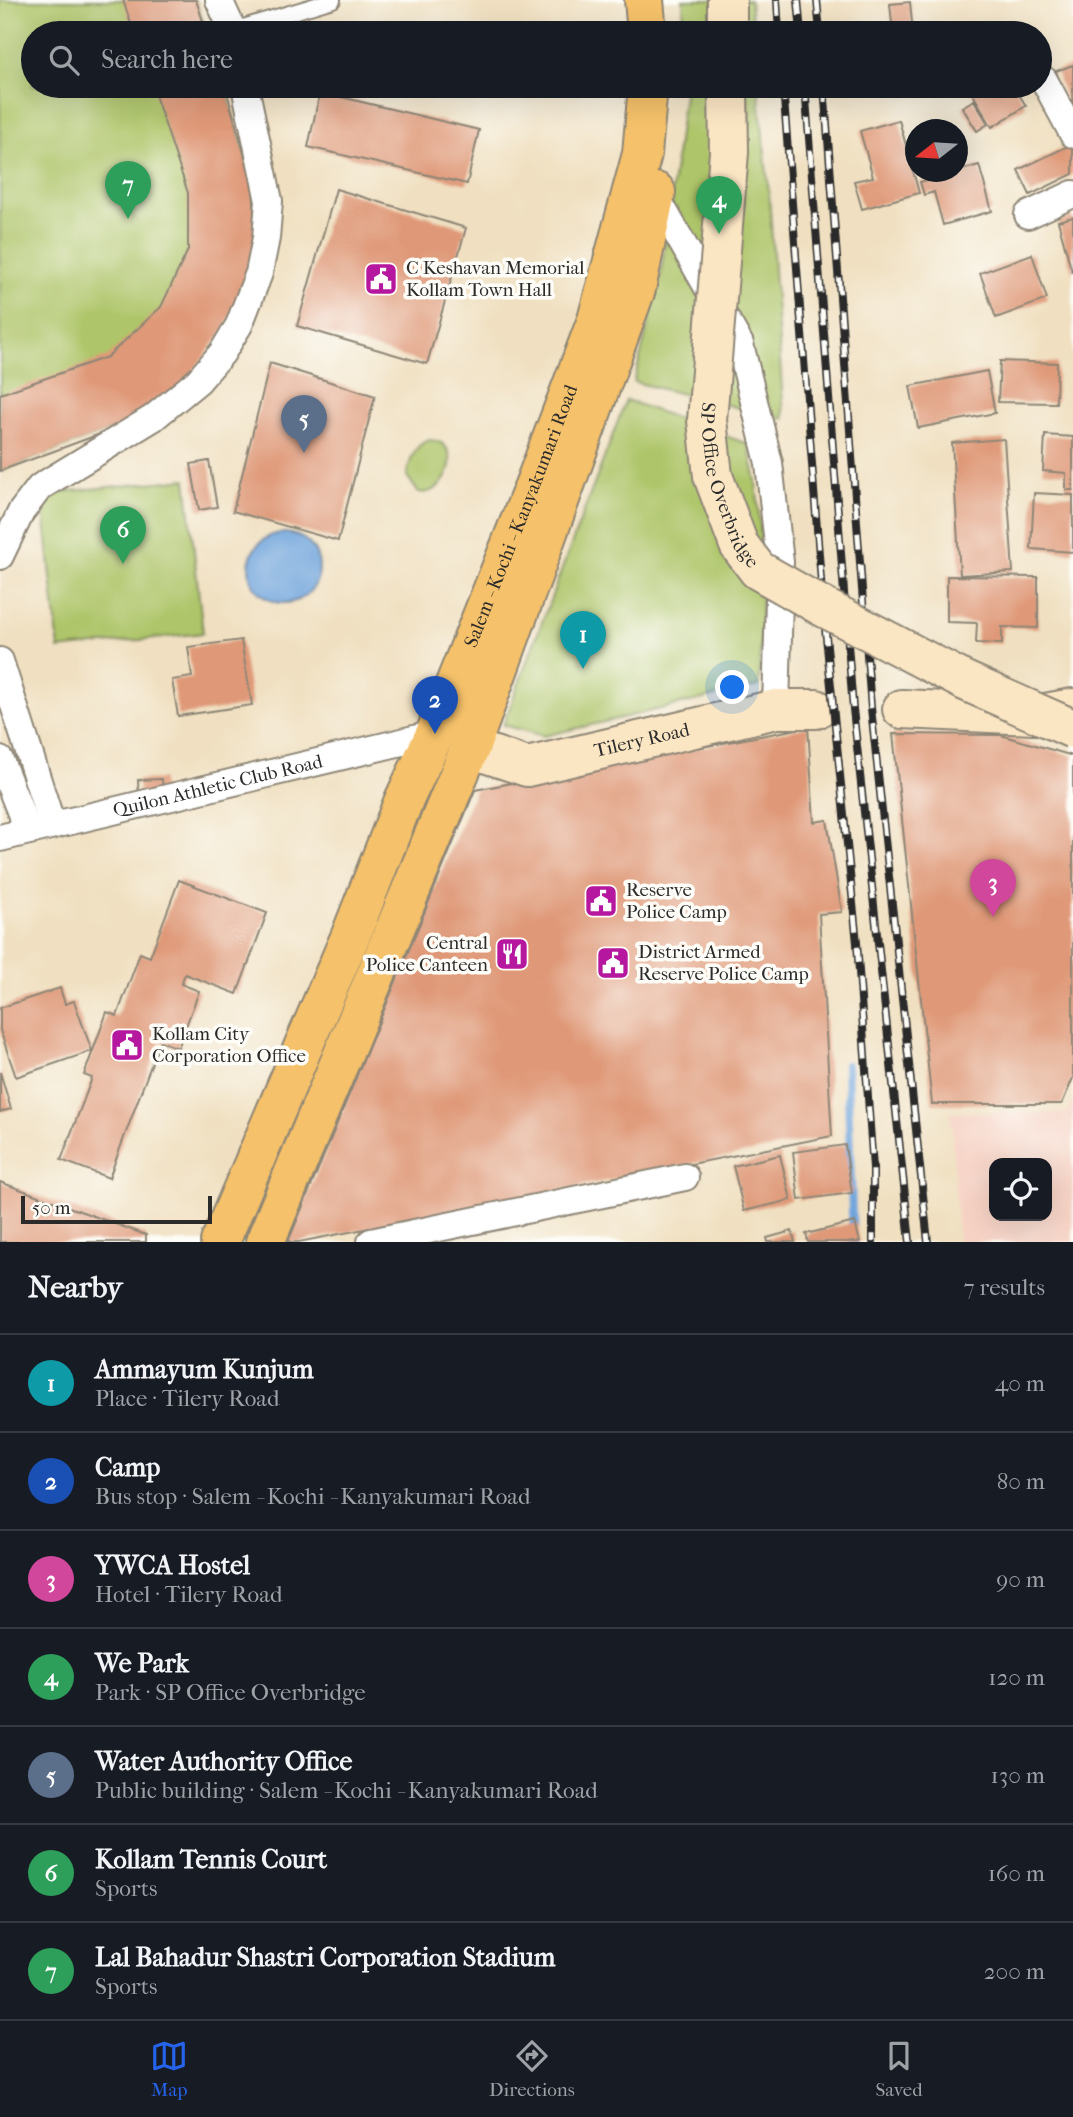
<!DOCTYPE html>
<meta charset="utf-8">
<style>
body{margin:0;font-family:"IM FELL French Canon",serif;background:#20242c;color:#f1f3f6}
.controls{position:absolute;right:21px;bottom:21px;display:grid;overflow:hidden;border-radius:14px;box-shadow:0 7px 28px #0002}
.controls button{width:63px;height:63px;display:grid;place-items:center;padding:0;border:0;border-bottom:2px solid #363941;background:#171b24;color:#f1f3f6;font:35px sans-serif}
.compass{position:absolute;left:905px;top:119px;width:63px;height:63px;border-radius:50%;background:#171b24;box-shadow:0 7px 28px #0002;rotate:253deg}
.scale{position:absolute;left:21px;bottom:18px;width:191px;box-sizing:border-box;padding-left:7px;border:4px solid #2b2b2b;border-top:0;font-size:19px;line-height:24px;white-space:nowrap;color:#2b2b2b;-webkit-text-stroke:5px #fdfcf7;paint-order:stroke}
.you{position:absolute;left:733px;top:688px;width:24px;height:24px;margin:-18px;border:5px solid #fff;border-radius:50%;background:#1a73e8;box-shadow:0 0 0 10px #1a73e833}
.badge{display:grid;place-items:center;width:46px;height:46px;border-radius:50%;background:#2563eb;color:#fff;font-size:23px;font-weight:700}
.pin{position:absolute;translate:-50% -58px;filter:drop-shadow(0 2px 4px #0008)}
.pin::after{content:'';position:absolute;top:37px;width:24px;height:21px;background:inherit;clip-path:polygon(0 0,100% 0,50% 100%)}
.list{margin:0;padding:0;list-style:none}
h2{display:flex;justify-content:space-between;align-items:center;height:91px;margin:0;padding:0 28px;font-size:30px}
h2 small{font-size:23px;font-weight:400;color:#9ea1a6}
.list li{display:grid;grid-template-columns:46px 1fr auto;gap:21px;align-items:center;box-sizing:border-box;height:98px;padding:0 28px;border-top:2px solid #363941}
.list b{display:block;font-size:26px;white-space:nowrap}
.list p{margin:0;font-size:23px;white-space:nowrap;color:#9ea1a6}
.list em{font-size:23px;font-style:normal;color:#9ea1a6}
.icon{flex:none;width:38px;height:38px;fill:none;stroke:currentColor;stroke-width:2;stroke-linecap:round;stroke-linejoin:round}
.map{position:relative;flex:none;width:1073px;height:1242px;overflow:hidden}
.search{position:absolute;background:#171b24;box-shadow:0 7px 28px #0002;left:21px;right:21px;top:21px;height:77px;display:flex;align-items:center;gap:18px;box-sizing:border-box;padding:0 24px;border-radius:38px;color:#9ea1a6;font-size:26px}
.sheet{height:777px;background:#171b24}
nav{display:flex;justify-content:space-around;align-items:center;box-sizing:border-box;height:98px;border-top:2px solid #363941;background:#171b24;font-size:19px;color:#9ea1a6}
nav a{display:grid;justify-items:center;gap:4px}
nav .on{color:#2563eb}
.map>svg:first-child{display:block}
.built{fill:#f6d2c4;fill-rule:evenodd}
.green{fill:#aec569;stroke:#6c784a;stroke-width:2}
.water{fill:#6fa4dc;stroke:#4d6884;stroke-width:2}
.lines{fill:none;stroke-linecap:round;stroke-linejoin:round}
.stream{stroke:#6fa4dc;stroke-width:8}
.building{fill:#df9978}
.lane-casing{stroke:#8e8676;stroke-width:18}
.street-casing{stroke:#8e8676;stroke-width:30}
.secondary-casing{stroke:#8e8676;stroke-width:42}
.primary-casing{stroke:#8e8676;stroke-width:42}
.lane{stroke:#fff;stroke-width:14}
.street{stroke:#fff;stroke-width:26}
.secondary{stroke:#fbe6c4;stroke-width:38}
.primary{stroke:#f5c16b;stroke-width:38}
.rail-casing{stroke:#2b2b2b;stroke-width:8}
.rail{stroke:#fdfcf7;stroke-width:5;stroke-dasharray:16;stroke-linecap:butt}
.secondary-bridge-casing{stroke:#8e8676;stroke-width:42;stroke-linecap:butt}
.secondary-bridge{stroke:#fbe6c4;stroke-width:38}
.labels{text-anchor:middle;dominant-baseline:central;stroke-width:7;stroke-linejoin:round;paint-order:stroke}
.poi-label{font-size:19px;fill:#2b2b2b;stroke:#fdfcf7;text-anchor:start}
.street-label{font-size:19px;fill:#2b2b2b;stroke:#fdfcf7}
</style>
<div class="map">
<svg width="1073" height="1242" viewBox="0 0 1073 1242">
<rect width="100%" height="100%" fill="#fdfcf7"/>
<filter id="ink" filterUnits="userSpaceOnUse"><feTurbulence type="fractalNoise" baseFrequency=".0143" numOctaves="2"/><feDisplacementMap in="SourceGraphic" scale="14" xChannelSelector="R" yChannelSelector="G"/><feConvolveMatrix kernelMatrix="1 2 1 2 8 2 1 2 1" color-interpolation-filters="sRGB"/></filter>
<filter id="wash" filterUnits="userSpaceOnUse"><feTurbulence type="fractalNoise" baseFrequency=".00686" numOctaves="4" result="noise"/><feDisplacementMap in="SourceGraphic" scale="28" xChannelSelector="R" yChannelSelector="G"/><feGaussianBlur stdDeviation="1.57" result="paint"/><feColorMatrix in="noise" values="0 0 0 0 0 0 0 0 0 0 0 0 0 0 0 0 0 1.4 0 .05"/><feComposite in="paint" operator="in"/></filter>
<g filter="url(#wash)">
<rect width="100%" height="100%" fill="#f0e0c1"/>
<path class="built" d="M1073 1100V1242H958L951 1112 1067 1113ZM994 1163H1047V1216H994Z"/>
<path class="green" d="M0 0H196L207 33H33V86H225L253 185 257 254 116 428 0 471Z
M683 0H750L753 33H684Z
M685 86H758L769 194 784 419 634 382 661 274Z
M626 400 748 444 756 481 763 559 759 686 544 736 503 725Z
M430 440C466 442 449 498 418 492L407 476C409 462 415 443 430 440Z
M186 479 203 633 59 649 42 494Z"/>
<path class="water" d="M249 568a35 35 0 1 1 70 0a35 35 0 1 1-70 0Z"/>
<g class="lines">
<path class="stream" d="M847 1065 853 1242"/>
</g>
<g id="blocks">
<path class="building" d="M123 0H196L207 33H134Z
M910 2 913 33H893L890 4Z
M1073 65V106L1068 108 1056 71Z
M152 86H225L253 185 257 254 225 329 181 387 116 428 0 471V394L107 357 161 307 188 250V193Z
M980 86H1014L1026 106 992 127 971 91Z
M320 92 479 130 467 184 308 147Z
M974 100 988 124 977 131 962 107Z
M899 120 919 193 862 209 854 181 873 177 860 131Z
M1070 145 1073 151V174L1030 195 1018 170Z
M979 165 992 211 943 225 934 192 924 195 920 182Z
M336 189 466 228 427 364 297 326Z
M1073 217V272H1072L1058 221Z
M1032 254 1047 299 996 318 980 273Z
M1000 361 1057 363 1056 403 998 402Z
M270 363 375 396 338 541 233 511Z
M987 371 995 413 918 428 910 386Z
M1045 435 1073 437V490H1066V473L1043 471Z
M1004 439 1013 572 960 575 952 443Z
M209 461 217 507 199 510 191 464Z
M1034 493 1073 495V552L1031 549Z
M947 576 1038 577V628L1002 627V644L976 643 977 623 947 622Z
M241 640 252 705 178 716 172 680 192 677 188 647Z
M808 727 814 822 827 820 842 912 819 914 832 1136 299 1242H288L475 790Z
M893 734 1001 735 1073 756V1078L1062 1104H932Z
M162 779 163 795 139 797 138 780Z
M179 880 267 913 237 994 185 974 181 984 199 991 178 1048 160 1041 109 1178 61 1160 92 1078 84 1075 107 1012 117 1016 140 953 150 957Z
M60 988 65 1004 74 1001 92 1051 16 1077 0 1030V1008Z
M0 1072 11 1109 0 1112Z
M845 1145 852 1193 799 1200 793 1152Z
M780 1155 791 1200 744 1211 733 1166Z
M0 1182 146 1235V1242H0Z
M855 1222 860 1242H808L806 1234Z
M792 1231 795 1242H768L767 1238Z"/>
</g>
</g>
<g filter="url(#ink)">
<use href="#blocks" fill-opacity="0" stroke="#8e8676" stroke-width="2"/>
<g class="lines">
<defs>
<path id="lane" d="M233 30 333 0"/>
<g id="street">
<path d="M219 0 234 33"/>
<path d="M1044 80 1073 134"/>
<path d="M655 195 740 344 769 463 780 562 776 709"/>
<path d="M1028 215 1073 194"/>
<path d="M0 556 21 512 40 487 153 418 198 381 222 353 239 325 259 273 266 238 269 201 245 86"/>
<path d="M0 661 52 825"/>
<path d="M0 760 28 831"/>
<path id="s1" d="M0 838 435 734"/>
<path d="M371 1242 685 1177"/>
</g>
<g id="secondary">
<path d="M727 0V33"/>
<path d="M902 709 1034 715 1073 708"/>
<path id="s2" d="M470 748 527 767 776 709H816"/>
</g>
<g id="primary">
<path d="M644 0 647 33"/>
<path id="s3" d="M220 1242 351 935 404 800 435 734 532 491 597 320 642 154 648 86"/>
<path d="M265 1242 470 748 636 289 656 192"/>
</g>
</defs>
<use href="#lane" class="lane-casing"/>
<use href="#street" class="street-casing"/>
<use href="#secondary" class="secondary-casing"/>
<use href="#primary" class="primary-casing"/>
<use href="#lane" class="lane"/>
<use href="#street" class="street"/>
<use href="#secondary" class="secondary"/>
<use href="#primary" class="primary"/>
<defs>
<path id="rail" d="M777 0 779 33
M798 0 801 33
M817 0 820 33
M783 86 823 607 857 943 873 1168V1242
M805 86 853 709 910 1242
M824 86 871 708 928 1242"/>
</defs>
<use href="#rail" class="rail-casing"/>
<use href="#rail" class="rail"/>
<defs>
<g id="secondary-bridge">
<path id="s4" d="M728 86 729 152 707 420 713 476 739 545 758 570 823 607 965 681 1073 729"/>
</g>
</defs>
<use href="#secondary-bridge" class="secondary-bridge-casing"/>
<use href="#secondary-bridge" class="secondary-bridge"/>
</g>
</g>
<defs>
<symbol id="civic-square" viewBox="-11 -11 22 22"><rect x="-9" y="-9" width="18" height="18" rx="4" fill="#b5179e" stroke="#fdfcf7"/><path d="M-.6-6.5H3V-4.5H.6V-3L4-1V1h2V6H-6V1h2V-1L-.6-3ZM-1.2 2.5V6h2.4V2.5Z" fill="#fff"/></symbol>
<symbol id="restaurant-square" viewBox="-11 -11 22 22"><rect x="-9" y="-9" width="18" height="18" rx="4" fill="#b5179e" stroke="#fdfcf7"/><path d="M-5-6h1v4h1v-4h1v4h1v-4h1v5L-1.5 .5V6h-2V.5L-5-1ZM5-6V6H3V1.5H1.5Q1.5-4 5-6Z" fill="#fff"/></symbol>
</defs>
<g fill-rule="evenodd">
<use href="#civic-square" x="362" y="260" width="38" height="38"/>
<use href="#civic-square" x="582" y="882" width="38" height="38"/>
<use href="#restaurant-square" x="493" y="935" width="38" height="38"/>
<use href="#civic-square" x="594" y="944" width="38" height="38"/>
<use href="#civic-square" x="108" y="1026" width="38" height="38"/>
</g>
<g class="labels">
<g class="poi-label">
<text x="406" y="268">C Keshavan Memorial<tspan x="406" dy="22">Kollam Town Hall</tspan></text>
<text x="626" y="890">Reserve<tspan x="626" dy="22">Police Camp</tspan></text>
<text x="488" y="943" text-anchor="end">Central<tspan x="488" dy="22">Police Canteen</tspan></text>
<text x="638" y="952">District Armed<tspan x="638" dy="22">Reserve Police Camp</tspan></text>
<text x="152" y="1034">Kollam City<tspan x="152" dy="22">Corporation Office</tspan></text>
</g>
<g class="street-label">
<text stroke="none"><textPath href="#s4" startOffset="404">SP Office Overbridge</textPath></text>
<text stroke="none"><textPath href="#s3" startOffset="786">Salem - Kochi - Kanyakumari Road</textPath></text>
<text stroke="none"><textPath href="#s2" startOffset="178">Tilery Road</textPath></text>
<text stroke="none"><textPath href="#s1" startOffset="224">Quilon Athletic Club Road</textPath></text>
</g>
</g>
</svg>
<div class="controls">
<button><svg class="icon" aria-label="locate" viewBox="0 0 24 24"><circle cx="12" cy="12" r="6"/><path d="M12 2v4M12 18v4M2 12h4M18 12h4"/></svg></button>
</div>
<svg class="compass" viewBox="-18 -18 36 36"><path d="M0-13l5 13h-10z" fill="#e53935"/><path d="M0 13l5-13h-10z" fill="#9ea1a6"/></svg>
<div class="scale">50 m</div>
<div class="you"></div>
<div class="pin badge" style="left:583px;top:669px;background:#0f9aa8">1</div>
<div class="pin badge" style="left:435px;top:734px;background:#1a4fb4">2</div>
<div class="pin badge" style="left:993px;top:917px;background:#d1479c">3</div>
<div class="pin badge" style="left:719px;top:234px;background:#2e9e5b">4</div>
<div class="pin badge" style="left:304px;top:453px;background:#5c6f8a">5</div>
<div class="pin badge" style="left:123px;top:564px;background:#2e9e5b">6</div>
<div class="pin badge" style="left:128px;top:219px;background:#2e9e5b">7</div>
<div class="search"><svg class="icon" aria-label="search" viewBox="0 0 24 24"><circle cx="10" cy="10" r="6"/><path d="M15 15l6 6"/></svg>Search here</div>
</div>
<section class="sheet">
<h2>Nearby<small>7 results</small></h2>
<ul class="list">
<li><span class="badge" style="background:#0f9aa8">1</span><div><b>Ammayum Kunjum</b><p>Place · Tilery Road</p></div><em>40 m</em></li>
<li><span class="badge" style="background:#1a4fb4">2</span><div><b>Camp</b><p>Bus stop · Salem - Kochi - Kanyakumari Road</p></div><em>80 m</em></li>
<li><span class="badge" style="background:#d1479c">3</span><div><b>YWCA Hostel</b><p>Hotel · Tilery Road</p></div><em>90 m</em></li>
<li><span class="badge" style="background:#2e9e5b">4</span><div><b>We Park</b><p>Park · SP Office Overbridge</p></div><em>120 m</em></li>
<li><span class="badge" style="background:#5c6f8a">5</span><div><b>Water Authority Office</b><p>Public building · Salem - Kochi - Kanyakumari Road</p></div><em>130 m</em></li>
<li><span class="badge" style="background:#2e9e5b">6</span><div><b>Kollam Tennis Court</b><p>Sports</p></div><em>160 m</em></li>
<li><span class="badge" style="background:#2e9e5b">7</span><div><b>Lal Bahadur Shastri Corporation Stadium</b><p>Sports</p></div><em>200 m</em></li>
</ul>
</section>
<nav>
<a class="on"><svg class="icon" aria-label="map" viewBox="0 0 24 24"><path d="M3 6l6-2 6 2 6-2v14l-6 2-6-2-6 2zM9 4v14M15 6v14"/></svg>Map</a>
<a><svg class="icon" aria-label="directions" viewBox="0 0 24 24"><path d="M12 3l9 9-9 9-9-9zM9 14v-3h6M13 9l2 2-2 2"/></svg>Directions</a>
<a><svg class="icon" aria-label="saved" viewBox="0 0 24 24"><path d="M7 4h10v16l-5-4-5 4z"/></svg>Saved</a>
</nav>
